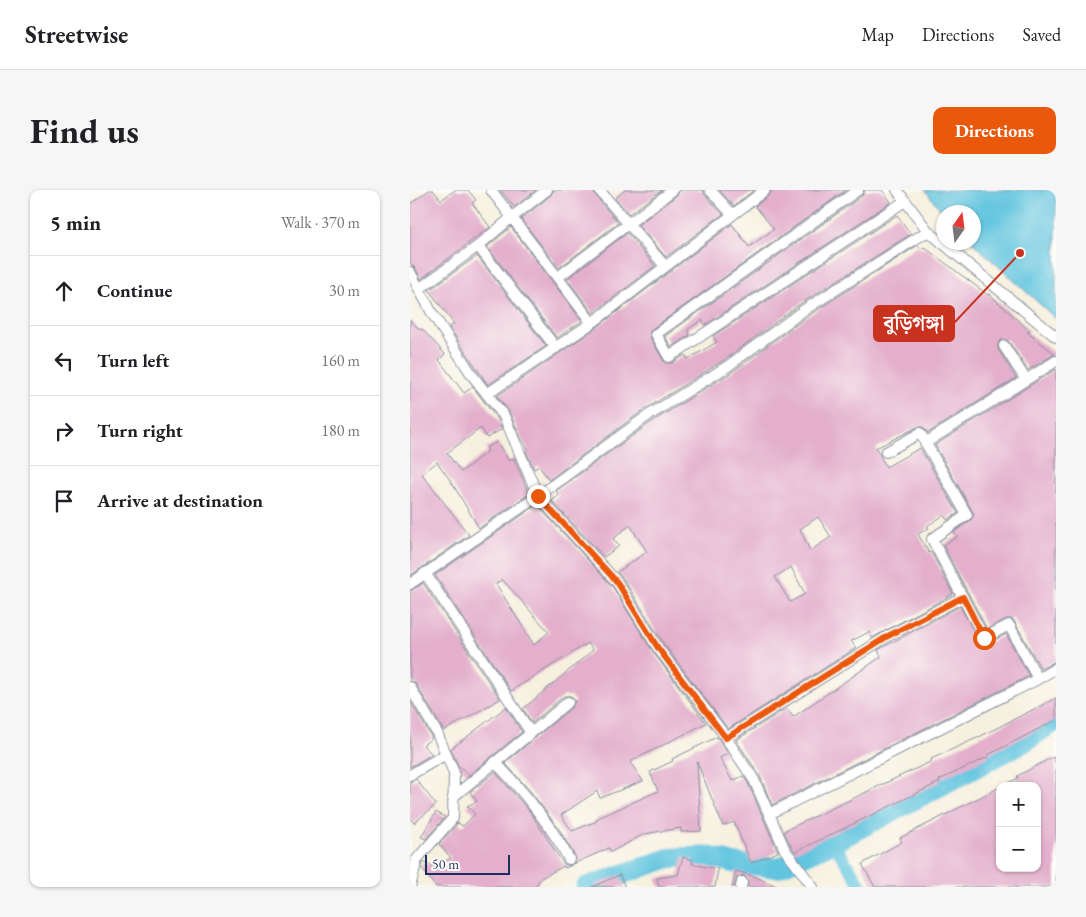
<!DOCTYPE html>
<meta charset="utf-8">
<style>
body{margin:0;font-family:"EB Garamond","Noto Serif Bengali",serif;background:#f6f6f6;color:#202124}
.controls{position:absolute;right:15px;bottom:15px;display:grid;overflow:hidden;border-radius:10px;box-shadow:0 1px 4px #0004}
.controls button{width:45px;height:45px;display:grid;place-items:center;padding:0;border:0;border-bottom:1px solid #e0e0e0;background:#fff;color:#202124;font:25px sans-serif}
.compass{position:absolute;left:526px;top:15px;width:45px;height:45px;border-radius:50%;background:#fff;box-shadow:0 1px 4px #0004;rotate:14deg}
.scale{position:absolute;left:15px;bottom:12px;width:85px;box-sizing:border-box;padding-left:5px;border:2px solid #1b2f5e;border-top:0;font-size:14px;line-height:18px;white-space:nowrap;color:#1b2f5e;-webkit-text-stroke:4px #fdfcf7;paint-order:stroke}
.stop{position:absolute;width:15px;height:15px;margin:-11px;border:4px solid #ea580c;border-radius:50%;background:#fff}
.stop.end{background:#ea580c;border-color:#fff;box-shadow:0 1px 5px #0008}
.list{margin:0;padding:0;list-style:none}
h2{display:flex;justify-content:space-between;align-items:center;height:65px;margin:0;padding:0 20px;font-size:21px}
h2 small{font-size:16px;font-weight:400;color:#757577}
.list li{display:grid;grid-template-columns:32px 1fr auto;gap:15px;align-items:center;box-sizing:border-box;height:70px;padding:0 20px;border-top:1px solid #e0e0e0}
.list b{display:block;font-size:19px;white-space:nowrap}
.list em{font-size:16px;font-style:normal;color:#757577}
.icon{flex:none;width:28px;height:28px;fill:none;stroke:currentColor;stroke-width:2;stroke-linecap:round;stroke-linejoin:round}
.map{position:relative;flex:none;width:646px;height:697px;overflow:hidden;border-radius:10px}
header{display:flex;align-items:center;gap:30px;box-sizing:border-box;height:70px;padding:0 25px;background:#fff;border-bottom:1px solid #e0e0e0}
header strong{font-size:24px}
nav{display:flex;gap:28px;margin-inline-start:auto;font-size:18px}
.intro{display:flex;align-items:center;justify-content:space-between;box-sizing:border-box;height:120px;padding:0 30px}
h1{margin:0;font-size:35px}
.button{padding:12px 22px;border-radius:10px;background:#ea580c;color:#fff;font-size:18px;font-weight:700}
main{display:flex;gap:30px;padding:0 30px}
aside{flex:1;background:#fff;border-radius:10px;box-shadow:0 1px 4px #0004}
.map>svg:first-child{display:block}
.water{fill:#62c5df;stroke:#3e7a9e}
.lines{fill:none;stroke-linecap:round;stroke-linejoin:round}
.canal{stroke:#62c5df;stroke-width:12}
.river{stroke:#62c5df;stroke-width:20}
.building{fill:#e3afcc;fill-rule:evenodd}
.street-casing{stroke:#88909e;stroke-width:12}
.street{stroke:#fff;stroke-width:10}
.route{stroke:#ea580c;stroke-width:6}
.leader{fill:none;stroke:#c8321e;stroke-width:2}
.callout-dot{fill:#c8321e;stroke:#fdfcf7;stroke-width:2}
.callout{fill:#c8321e;stroke:#c8321e;stroke-width:2}
.callout-label{font-size:20px;text-anchor:middle;font-weight:bold;fill:#fff}
</style>
<header>
<strong>Streetwise</strong>
<nav><a>Map</a><a>Directions</a><a>Saved</a></nav>
</header>
<div class="intro"><h1>Find us</h1><a class="button">Directions</a></div>
<main>
<aside>
<h2>5 min<small>Walk · 370 m</small></h2>
<ul class="list">
<li><svg class="icon" aria-label="ahead" viewBox="0 0 24 24"><path d="M12 20V5M6 11l6-6 6 6"/></svg><div><b>Continue</b></div><em>30 m</em></li>
<li><svg class="icon" aria-label="left" viewBox="0 0 24 24"><path d="M17 20v-9H6M10 6l-5 5 5 5"/></svg><div><b>Turn left</b></div><em>160 m</em></li>
<li><svg class="icon" aria-label="right" viewBox="0 0 24 24"><path d="M7 20v-9h11M14 6l5 5-5 5"/></svg><div><b>Turn right</b></div><em>180 m</em></li>
<li><svg class="icon" aria-label="arrive" viewBox="0 0 24 24"><path d="M6 21V4h12l-3 4 3 4H6"/></svg><div><b>Arrive at destination</b></div></li>
</ul>
</aside>
<div class="map">
<svg width="646" height="697" viewBox="0 0 646 697">
<rect width="100%" height="100%" fill="#fdfcf7"/>
<filter id="ink" filterUnits="userSpaceOnUse"><feTurbulence type="fractalNoise" baseFrequency=".02" numOctaves="2"/><feDisplacementMap in="SourceGraphic" scale="10" xChannelSelector="R" yChannelSelector="G"/><feConvolveMatrix kernelMatrix="1 2 1 2 8 2 1 2 1" color-interpolation-filters="sRGB"/></filter>
<filter id="wash" filterUnits="userSpaceOnUse"><feTurbulence type="fractalNoise" baseFrequency=".0096" numOctaves="4" result="noise"/><feDisplacementMap in="SourceGraphic" scale="20" xChannelSelector="R" yChannelSelector="G"/><feGaussianBlur stdDeviation="1.12" result="paint"/><feColorMatrix in="noise" values="0 0 0 0 0 0 0 0 0 0 0 0 0 0 0 0 0 1.4 0 .05"/><feComposite in="paint" operator="in"/></filter>
<g filter="url(#wash)">
<rect width="100%" height="100%" fill="#f6f0de"/>
<path class="water" d="M515 0H646V129L563 53 564 22 533 23Z"/>
<g class="lines">
<path class="canal" d="M423 653 452 697"/>
<path class="river" d="M176 697 259 668 298 666 323 673 368 678 423 653 615 552 646 531"/>
</g>
<g id="blocks">
<path class="building" d="M19 0H23L31 10 45 0H58L66 10 62 13 80 37 11 89 6 79 0 73V14Z
M90 0H126L104 17Z
M144 0H181L208 33 149 78 111 29 141 5Z
M215 0H252L219 24 205 8Z
M270 0H293L295 5 313 24 256 67 228 35 267 5Z
M309 0H344L324 16Z
M362 0H436L242 139 240 141V147L255 173H262L275 165 278 169 307 152 303 146 487 25 501 44 390 114 314 170 232 221 139 290 129 276 124 279 116 261 118 259 111 248 100 223 87 206 186 138 322 34 339 57 364 39 345 16 359 5Z
M455 0H472L481 12 295 135 292 130 277 140 280 145 261 157 255 146 452 6Z
M101 37 172 131 147 148 77 57Z
M217 43 245 76 183 123 157 89Z
M508 55 511 59 514 57 578 105 579 104 620 141 617 142 645 164 618 180 599 152 597 150H591L588 153V159L606 188 518 243 513 237H507L466 258 476 277 510 258 548 323 537 330 534 325 517 336 519 338 508 344 519 363 521 362 543 404 462 448 459 442 441 451 446 458 318 539 254 454 213 388 207 382 237 362 220 335 203 349 209 356 194 367 142 311 149 305 146 301 240 233 322 182 398 126ZM408 327 421 347 400 361 390 339ZM381 377 395 404 380 412 365 387Z
M67 66 136 156 78 195 39 137 44 134 19 100Z
M0 130 10 140 12 139 35 164 29 170 54 203 63 197 88 230 92 239 77 248 71 238 37 263 51 282 78 261 76 258 87 252 99 271 104 268 119 304 69 338 42 293 27 272 12 284 59 345 0 386Z
M646 179V471L631 479 603 429H596L577 439 533 355 547 347 544 342 561 330 564 324 525 255Z
M127 315 202 396 243 462 296 533 220 572 233 591 190 608 187 601 151 625 162 641 187 631 186 629 248 601 240 582 263 571 262 569 307 547 318 563 310 568 322 591 333 586 338 593 368 662 341 673 324 632 313 636 287 572 291 641 271 642V638L234 644 201 662 199 658 163 674 166 670 165 666 149 639 121 602 95 573 162 517 165 511 161 506H154L122 533 113 519 183 460 178 453 101 501 25 385ZM92 389 139 442 124 455 86 394Z
M13 393 90 509 34 541 6 494 0 490V401Z
M550 416 571 454H577L596 444 619 486 362 615 350 586 326 550 377 518 383 527 471 467 468 460Z
M646 508V530L578 565V567L529 590 530 592 385 662 381 656 374 641 522 571 521 569 569 547Z
M0 511 22 548 13 555 22 564 0 577Z
M96 517 112 542 59 585 48 575 41 559Z
M643 567 646 573V697H465L452 674 492 652 490 648 590 597V678H627V596H593L608 588 607 586Z
M85 582 120 622 153 673 156 675H162L155 678 154 676 131 688 125 697H26L12 679 13 672 23 676 41 668 29 654 48 633 53 636 65 624 57 616 67 611 60 602Z
M6 589 26 615 4 633 0 628V592Z
M26 622 35 627 16 649 11 647Z
M273 667 283 670 282 674 308 679 305 697H249L247 688 268 685Z
M326 681 346 687 369 697H338V689L333 685 327 687 324 697H322Z
M210 685 215 697H182L200 689Z"/>
</g>
</g>
<g filter="url(#ink)">
<use href="#blocks" fill-opacity="0" stroke="#88909e" stroke-width="1"/>
<g class="lines">
<defs>
<path id="street" d="M81 0 182 133
M189 0 255 76
M300 0 322 24
M448 0 246 144 259 167 495 11
M487 0 518 41 646 147
M68 56 146 158
M0 82 22 123 62 185 94 226 128 306 207 392 248 458 310 539 344 590 375 660 403 697
M148 87 263 0
M9 99 68 56 101 28 137 0
M594 156 616 190
M77 204 182 133 355 0
M515 253 646 171
M476 262 510 243 557 325 522 349 574 448 599 435 628 489
M15 383 121 543 158 512
M0 394 128 306 236 227 318 176 394 120 518 41
M0 497 27 543 44 583 43 628 7 669 0 697
M316 548 478 446 553 407
M85 572C113 601 140 634 159 669
M0 585 36 564
M43 607 121 543
M359 624 628 489 646 478
M331 697 332 692"/>
</defs>
<use href="#street" class="street-casing"/>
<use href="#street" class="street"/>
</g>
</g>
<g class="lines" filter="url(#ink)">
<path class="route" d="M128 306 207 392 248 458 316 548 478 446 553 407 574 448"/>
</g>
<path class="leader" d="M610 63L544 133"/>
<circle class="callout-dot" cx="610" cy="63" r="5"/>
<rect class="callout" x="464" y="116" width="80" height="35" rx="5"/>
<g class="callout-label">
<text x="504" y="140">বুড়িগঙ্গা</text>
</g>
</svg>
<div class="controls">
<button>+</button>
<button>−</button>
</div>
<svg class="compass" viewBox="-18 -18 36 36"><path d="M0-13l5 13h-10z" fill="#e53935"/><path d="M0 13l5-13h-10z" fill="#757577"/></svg>
<div class="scale">50 m</div>
<div class="stop" style="left:574px;top:448px"></div>
<div class="stop end" style="left:128px;top:306px"></div>
</div>
</main>
